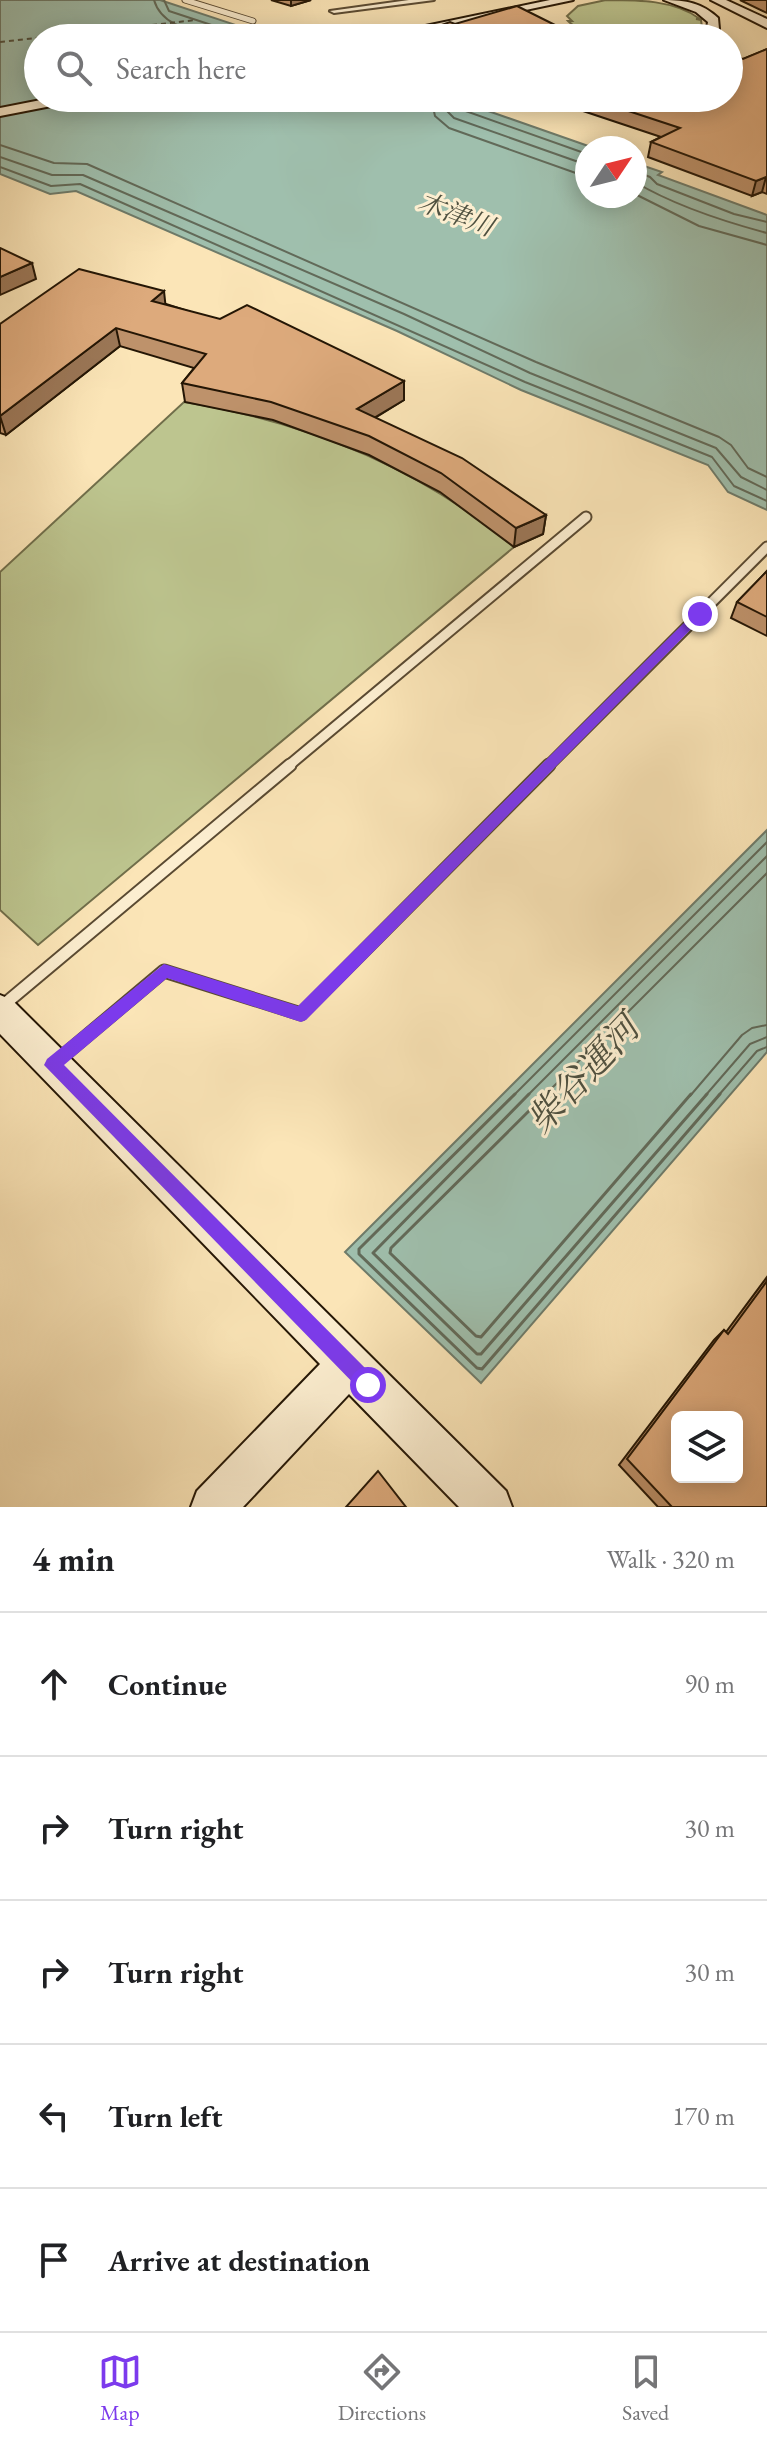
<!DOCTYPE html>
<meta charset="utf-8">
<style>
body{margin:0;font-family:"EB Garamond","Noto Serif JP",serif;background:#f2f2f2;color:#202124}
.controls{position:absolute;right:24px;bottom:24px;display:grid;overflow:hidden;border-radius:12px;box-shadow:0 4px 20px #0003}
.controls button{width:72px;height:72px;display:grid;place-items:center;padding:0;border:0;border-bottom:2px solid #e0e0e0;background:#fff;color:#202124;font:40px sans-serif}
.compass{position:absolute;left:575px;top:136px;width:72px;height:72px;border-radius:50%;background:#fff;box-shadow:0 4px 20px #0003;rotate:55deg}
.stop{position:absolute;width:24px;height:24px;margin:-18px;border:6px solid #7c3aed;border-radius:50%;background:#fff}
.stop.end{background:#7c3aed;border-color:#fff;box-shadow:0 2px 8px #0008}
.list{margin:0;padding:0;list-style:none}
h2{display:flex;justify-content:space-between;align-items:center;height:104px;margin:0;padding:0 32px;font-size:34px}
h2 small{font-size:26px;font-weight:400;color:#757577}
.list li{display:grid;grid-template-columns:52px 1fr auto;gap:24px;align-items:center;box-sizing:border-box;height:144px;padding:0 32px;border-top:2px solid #e0e0e0}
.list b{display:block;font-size:30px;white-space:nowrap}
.list em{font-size:26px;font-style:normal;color:#757577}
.icon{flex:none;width:44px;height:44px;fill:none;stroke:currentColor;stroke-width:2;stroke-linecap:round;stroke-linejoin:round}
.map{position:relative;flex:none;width:767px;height:1507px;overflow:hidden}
.search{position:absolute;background:#fff;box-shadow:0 4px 20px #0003;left:24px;right:24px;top:24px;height:88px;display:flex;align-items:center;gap:20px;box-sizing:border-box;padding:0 28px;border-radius:44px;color:#757577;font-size:30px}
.sheet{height:824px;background:#fff}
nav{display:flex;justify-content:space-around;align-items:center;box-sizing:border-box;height:112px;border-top:2px solid #e0e0e0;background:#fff;font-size:22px;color:#757577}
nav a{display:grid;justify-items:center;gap:4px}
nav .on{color:#7c3aed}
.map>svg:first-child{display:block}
.green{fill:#bdc58f;stroke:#706e4a;stroke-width:2}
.water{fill:#9fbfad;stroke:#6e7b6a;stroke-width:2}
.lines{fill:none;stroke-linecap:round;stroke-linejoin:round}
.shore-far1{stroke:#626a59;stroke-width:2}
.shore{stroke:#626a59;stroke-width:3}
.ferry{stroke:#4f5140;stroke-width:2;stroke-dasharray:5 4;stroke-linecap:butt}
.lane-far2-casing{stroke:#5a4a32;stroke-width:7}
.lane-far1-casing{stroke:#5a4a32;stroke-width:13}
.lane-casing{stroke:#5a4a32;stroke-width:15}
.street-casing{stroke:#5a4a32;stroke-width:4}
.secondary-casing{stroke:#241605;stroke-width:4}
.lane-far2{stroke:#fceed0;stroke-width:5}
.lane-far1{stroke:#fceed0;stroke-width:9}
.lane{stroke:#fceed0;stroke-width:11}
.street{fill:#fceed0;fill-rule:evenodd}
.secondary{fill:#fceed0;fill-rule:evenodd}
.wall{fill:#be926b;stroke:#241605;stroke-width:2}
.shaded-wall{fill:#9b7757;stroke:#241605;stroke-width:2}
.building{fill:#ddaa7c;stroke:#241605;stroke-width:2;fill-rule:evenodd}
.route{fill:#7c3aed}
.labels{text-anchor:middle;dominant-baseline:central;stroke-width:6;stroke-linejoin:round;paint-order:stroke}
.far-water-label{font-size:26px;font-style:italic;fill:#4f5140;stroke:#fceed0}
.near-water-label{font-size:36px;font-style:italic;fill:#4f5140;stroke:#fceed0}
</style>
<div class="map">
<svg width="767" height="1507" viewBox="0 0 767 1507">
<rect width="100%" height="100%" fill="#fbe5b7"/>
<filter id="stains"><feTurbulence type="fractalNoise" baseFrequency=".0025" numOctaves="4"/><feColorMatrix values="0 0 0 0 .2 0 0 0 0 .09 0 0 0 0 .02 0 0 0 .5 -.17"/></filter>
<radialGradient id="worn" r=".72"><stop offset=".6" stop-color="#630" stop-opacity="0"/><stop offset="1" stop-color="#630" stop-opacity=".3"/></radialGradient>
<path class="green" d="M606 0C638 0 675 0 700 19H696L701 20 702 27C684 48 587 42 568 21H572L567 16 578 6Z
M184 402C307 422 419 467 514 547L38 945 0 910V572Z"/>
<path class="water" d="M0 0H160L275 38H38V98H451L594 148H587V196H635V163L662 172 658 175 767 215V510L728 492 708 465 521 390 397 331 76 191 50 194 0 174Z
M767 830V1052L481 1383 345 1252Z"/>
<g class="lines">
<path class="shore-far1" d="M154 0C162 28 196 31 220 38
M164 0 169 11 251 38
M431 98 435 116 449 128 587 177
M443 98 446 110 454 118 587 165
M454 98 460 109 587 154
M0 145 54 163 87 164 536 362 719 437 731 445 748 468 767 477
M0 157 52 175H83L404 314 530 373 716 448 741 477 767 490
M0 167 51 186 80 184 525 382 712 457 734 486 767 501
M635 171 650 177 657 184 734 214 767 222
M635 182C675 206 722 221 767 233
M635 194 699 226 767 245
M513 1096 767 842
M527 1096 767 856
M544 1096 767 873
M690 1096 742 1035 752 1028 767 1025
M705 1096 750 1044 767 1037
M718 1096 757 1051 767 1047"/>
<path class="shore" d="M515 1094 359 1249V1254L477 1368 482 1369 720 1094
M529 1094 373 1253 477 1354H481L707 1094
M546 1094 391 1248 390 1253 476 1336 481 1337 691 1094"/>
<path class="ferry" d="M0 42 196 20"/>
<defs>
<path id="lane-far2" d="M185 0 253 21"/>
<path id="lane-far1" d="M287 767 586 517
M547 767 767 547"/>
<path id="lane" d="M0 1008 290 765
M57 1061 164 971 301 1014 549 765"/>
<path id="street" d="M409 0H434L334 13 330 11Z"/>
<path id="secondary" d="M550 0H573L392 38H368Z
M664 0C686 0 702 3 718 18L719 29 708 38H694L707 28 708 22 696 12Z
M711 0H726L767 19V28Z
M51 98H79L72 102 0 116V108Z
M0 995 12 1000 506 1491 512 1507H459L349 1394 243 1507H191L197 1491 320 1364 0 1034Z"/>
</defs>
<use href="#lane-far2" class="lane-far2-casing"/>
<use href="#lane-far1" class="lane-far1-casing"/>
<use href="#lane" class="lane-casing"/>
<use href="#street" class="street-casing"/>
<use href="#secondary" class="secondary-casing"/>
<use href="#lane-far2" class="lane-far2"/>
<use href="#lane-far1" class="lane-far1"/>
<use href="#lane" class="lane"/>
<use href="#street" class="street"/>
<use href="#secondary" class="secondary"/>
</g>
<path class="wall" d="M271 0H311L291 6Z
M740 0H767V13Z
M767 49V194L762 192 752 196 648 157 651 142 661 137 544 98H729L743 59Z
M166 304 404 381V400L375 418 546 515 543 534 514 547 440 492 369 455 273 420 185 402 182 383 194 368 120 346 6 435 0 433V324Z
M767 571V636L731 618 737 602Z
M767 1277V1507H658L619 1465 714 1340 724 1330 726 1332Z"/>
<path class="shaded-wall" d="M291 0H311L291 6Z
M766 177 762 192 752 196 756 181Z
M32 263 36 279 0 295V277Z
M164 291 166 310 152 301Z
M116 328 120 346 6 435 0 416Z
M404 381V400L357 428V409Z
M546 515 543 534 514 547 516 528Z"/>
<path class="building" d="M517 6 559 27 598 38H404L450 22 455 24Z
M767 49V177H766L756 181 651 142 680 128 589 98H729V55L743 59Z
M0 248 32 263 0 277Z
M79 269 164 291 152 301 220 319 247 305 404 381 357 409 462 458 546 515 516 528 441 473 369 436 271 402 182 383 206 354 116 328 0 416V324Z
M767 571V617L737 602Z
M767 1281V1507H672L627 1459 724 1330 728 1334ZM677 1417H737V1477H677Z
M378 1471 406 1507H346Z"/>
<path class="route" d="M696 611 706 614 306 1020 301 1022 167 978 64 1065 375 1378 378 1385 375 1392 368 1395 362 1392 44 1065 47 1059 164 964 298 1006Z"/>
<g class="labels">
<g class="far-water-label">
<text transform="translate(456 214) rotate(21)">木津川</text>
</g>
<g class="near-water-label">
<text transform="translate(583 1074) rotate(-47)">柴谷運河</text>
</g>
</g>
<rect width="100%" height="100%" filter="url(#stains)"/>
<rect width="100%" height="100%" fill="url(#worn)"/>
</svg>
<div class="controls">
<button><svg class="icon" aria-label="layers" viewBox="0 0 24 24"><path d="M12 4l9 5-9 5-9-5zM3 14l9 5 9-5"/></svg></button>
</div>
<svg class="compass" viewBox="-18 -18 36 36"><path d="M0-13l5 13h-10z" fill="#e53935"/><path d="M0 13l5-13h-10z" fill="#757577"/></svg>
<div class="stop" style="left:368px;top:1385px"></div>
<div class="stop end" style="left:700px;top:614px"></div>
<div class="search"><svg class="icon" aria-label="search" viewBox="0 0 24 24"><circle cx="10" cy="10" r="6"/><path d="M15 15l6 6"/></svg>Search here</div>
</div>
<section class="sheet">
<h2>4 min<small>Walk · 320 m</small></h2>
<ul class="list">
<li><svg class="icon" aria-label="ahead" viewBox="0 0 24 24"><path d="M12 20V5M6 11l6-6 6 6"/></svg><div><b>Continue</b></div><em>90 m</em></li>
<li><svg class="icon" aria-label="right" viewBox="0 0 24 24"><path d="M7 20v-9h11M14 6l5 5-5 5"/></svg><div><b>Turn right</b></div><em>30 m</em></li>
<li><svg class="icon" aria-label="right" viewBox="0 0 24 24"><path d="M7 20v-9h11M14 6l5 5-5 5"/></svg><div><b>Turn right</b></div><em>30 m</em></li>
<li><svg class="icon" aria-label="left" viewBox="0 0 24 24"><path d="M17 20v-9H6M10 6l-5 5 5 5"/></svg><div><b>Turn left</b></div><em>170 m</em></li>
<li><svg class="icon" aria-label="arrive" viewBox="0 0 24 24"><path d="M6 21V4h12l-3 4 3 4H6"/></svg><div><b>Arrive at destination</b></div></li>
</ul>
</section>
<nav>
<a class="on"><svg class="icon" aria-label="map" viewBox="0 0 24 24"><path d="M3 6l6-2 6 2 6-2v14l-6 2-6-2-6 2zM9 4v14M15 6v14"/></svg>Map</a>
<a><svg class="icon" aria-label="directions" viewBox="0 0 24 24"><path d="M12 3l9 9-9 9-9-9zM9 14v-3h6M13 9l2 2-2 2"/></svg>Directions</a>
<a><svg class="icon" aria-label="saved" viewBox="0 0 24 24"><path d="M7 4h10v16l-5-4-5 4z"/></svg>Saved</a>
</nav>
